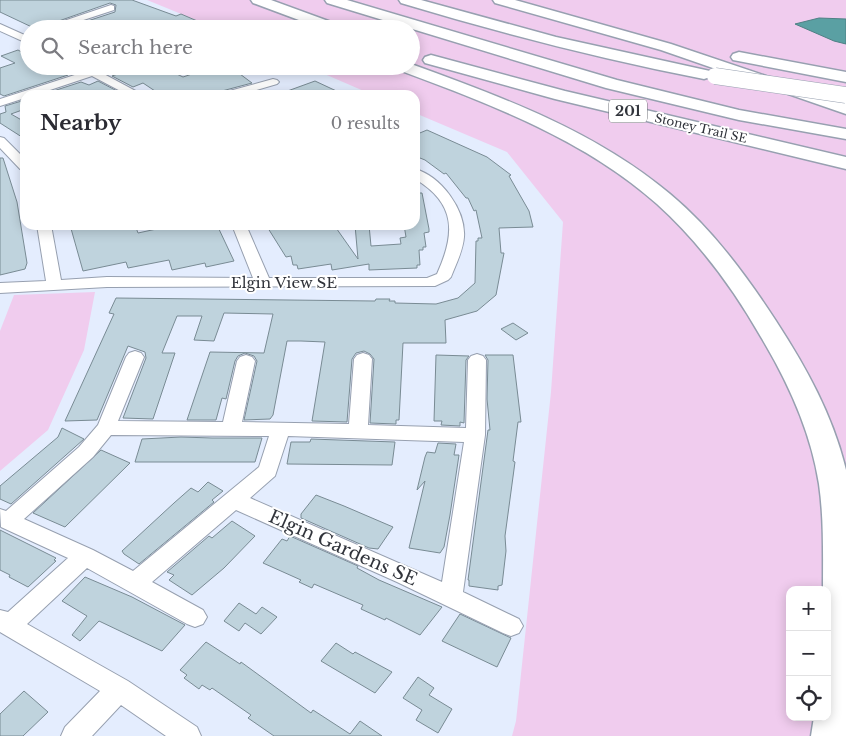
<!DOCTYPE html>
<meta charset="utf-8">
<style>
body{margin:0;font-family:"Libre Baskerville",serif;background:#f7f7f7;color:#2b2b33}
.controls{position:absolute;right:15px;bottom:15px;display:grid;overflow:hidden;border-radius:10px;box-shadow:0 2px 12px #0003}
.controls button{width:45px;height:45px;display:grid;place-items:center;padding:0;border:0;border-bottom:1px solid #e1e1e2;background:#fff;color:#2b2b33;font:25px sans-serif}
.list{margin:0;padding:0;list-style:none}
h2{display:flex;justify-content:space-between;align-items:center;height:65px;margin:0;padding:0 20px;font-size:21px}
h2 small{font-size:16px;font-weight:400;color:#7c7c81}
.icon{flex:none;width:28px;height:28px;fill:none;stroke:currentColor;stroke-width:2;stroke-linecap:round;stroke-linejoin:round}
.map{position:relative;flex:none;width:846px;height:736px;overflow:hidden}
.search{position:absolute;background:#fff;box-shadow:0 2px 12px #0003;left:20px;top:20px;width:400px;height:55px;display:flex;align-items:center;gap:12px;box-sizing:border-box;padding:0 18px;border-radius:28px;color:#7c7c81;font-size:19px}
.panel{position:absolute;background:#fff;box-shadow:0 2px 12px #0003;left:20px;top:90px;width:400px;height:140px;border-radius:15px}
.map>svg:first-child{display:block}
.green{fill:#f0ccee;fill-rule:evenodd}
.water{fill:#5aa0a3;stroke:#4e8084}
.building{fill:#bfd3dd;stroke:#798b94}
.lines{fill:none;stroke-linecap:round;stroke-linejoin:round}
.minor-casing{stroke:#97a0b0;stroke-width:2}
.highway-casing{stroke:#97a0b0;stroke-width:3}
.minor{fill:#fff;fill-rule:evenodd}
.highway{fill:#fff;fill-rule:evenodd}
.highway-bridge-casing{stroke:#97a0b0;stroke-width:17;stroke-linecap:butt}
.highway-bridge{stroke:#fff;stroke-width:16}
.labels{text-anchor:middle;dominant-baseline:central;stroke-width:4;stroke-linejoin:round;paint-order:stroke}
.far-street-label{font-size:12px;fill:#31343b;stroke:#fff}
.shield{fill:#fff;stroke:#6f7176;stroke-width:1}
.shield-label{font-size:14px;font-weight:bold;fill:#31343b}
.street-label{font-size:15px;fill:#31343b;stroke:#fff}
.near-street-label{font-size:18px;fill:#31343b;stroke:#fff}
</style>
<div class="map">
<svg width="846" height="736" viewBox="0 0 846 736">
<rect width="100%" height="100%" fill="#e4edfe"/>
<path class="green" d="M147 0H846V736H512L516 721 551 392 563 222 507 152 415 113V95H373L306 66H411V29H218ZM790 590H827V717H790Z
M95 292 84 350 48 430 0 471V331L14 295Z"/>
<path class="water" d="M819 18 846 19V44L834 41 795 24Z"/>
<path class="building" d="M0 0H132L176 16 181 14 202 23 185 29H63L115 12 116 5 110 3 36 29 0 12Z
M18 50 29 56V66H52L68 75 4 96 0 94V68L15 63 1 56Z
M141 66H160L183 77 213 67 226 74 236 71 252 83 222 91 218 95H161L143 83 133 87 112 76Z
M98 81 119 92 112 95H41L81 82 89 85Z
M315 81 345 95H282V93Z
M25 100V109L11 114 25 122V139L0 123V114L6 112 5 106Z
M427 130 487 157 511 175 509 176 529 211 533 227 499 228 501 253H504L496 295 477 311 445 320 446 343H403L399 420H396V424L370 423 374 359 370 354 364 351 356 353 352 359 347 422 312 421 325 342 301 341H287L273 415 270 419 244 420 257 361 254 356 245 353 238 356 235 361 226 399 222 398 216 420H187L210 352 264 353 273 314 224 313 214 341 194 340 202 316H177L162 353H175L153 419 123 418 146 358 145 352 128 346 97 420 65 421 114 314 109 313 116 298 375 301 376 299H390L389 301H395V303L436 304 458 298 475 283 476 241H478V238H482L476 210 474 211 468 198H466L446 173 444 174 425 160 415 156V135Z
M0 158H3L17 202 27 263 25 269 0 275Z
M415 193H422L429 229V232L424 233 426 247H423V250H419L420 265H417V268L369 270V264L332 270 331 264 298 269 297 265H293L291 256 286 257 266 225H299L302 229 320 225H334L358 259 355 225H369L371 246 401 244 400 238 406 237 404 225H415Z
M70 225H135L138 233 175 225H217L234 261 206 267 205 263 172 270 169 260 128 268 126 262 83 271Z
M513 323 528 333 516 340 501 329Z
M436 355 469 356 466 360 464 423 460 422V426L441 425 442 421H434Z
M485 355H513L521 422H518L513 461 515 462 505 536 506 551 502 585 498 586V590L469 586V580H468L488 430H490L487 399 488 360Z
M62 428 84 439 11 504 0 499V486L58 437Z
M181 437 212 438H262L255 462H135L142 439Z
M311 439 395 442 392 465 287 464 291 442H310Z
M438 443 456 444 454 455H459L450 515 444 547 440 553 409 548 425 481 417 490 425 457 427 452 435 453Z
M101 450 130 463 65 527 33 513Z
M208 482 223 491 212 500 214 502 139 564 124 554 122 551 174 503 191 488 198 492Z
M316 495 344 506 393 527 378 549 369 548 301 518V514Z
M232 521 255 536 224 568 192 595 169 580 174 575 167 572 209 536 212 538Z
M0 530 56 558 54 560 56 561 28 587 9 577 10 575 0 570Z
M290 536 358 566 357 568 379 580 442 607 420 635 386 618 385 620 361 609 363 605 314 584 312 588 299 582 301 580 263 563 282 539 287 541Z
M85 577 132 597 185 625 162 651 99 621 80 641 72 635 87 616 62 601Z
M239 603 256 614 262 607 277 617 261 634 245 623 239 631 224 621Z
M460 614 511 638 497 667 442 641Z
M206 642 240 664 241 662 311 713 313 710 350 734 360 721 382 736H274L248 718 251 715 212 688 210 690 202 685 199 689 184 678 187 675 180 670Z
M336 643 353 654 355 652 392 672 375 693 321 661Z
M418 677 434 688 429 695 452 709 438 733 416 720 422 710 403 698Z
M24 691 48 712 23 736H0V714Z"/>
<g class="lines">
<defs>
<path id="minor" d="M111 5 114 6V10L56 29H40Z
M0 24 29 37V44L0 31Z
M100 66H116L102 73 143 95H128L92 76 35 95H25V98L0 106V99L84 72V68H93Z
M273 79 277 80 279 82 277 84 239 95H220L222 93Z
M0 137 4 138 25 159V170L20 169 0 148Z
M415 169C441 176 466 210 464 237 463 251 456 264 451 277L448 280 435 286 107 287 0 293V283L46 281 37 225H51L61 280 107 277 253 278 232 225H246L269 278H427L437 274C455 234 457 204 415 179Z
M135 351 141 353 144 357 118 421 223 422 237 361 240 357 246 355 252 357 255 361 242 422 349 424 354 359 357 355 363 353 369 355 372 359 368 425 466 428 468 360 471 356 477 354 483 356 486 360 485 435 463 592 519 619 523 626 519 633 511 636 503 633 397 582 236 510 152 582 203 610 207 617 203 624 195 627 187 624 87 568 27 624 128 681 197 727 201 736H166L121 705 92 736H61L65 727 100 691 0 632V610L8 612 68 558 1 527 0 509 6 511 79 447 98 425 126 357 129 353ZM111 435 269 436 259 467 133 571 93 550 24 519 93 457ZM288 436 464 442 442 582 250 498 275 476Z"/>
<path id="highway" d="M251 0H271L342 26 344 29H323L253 3Z
M325 0H347L617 80 739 110 846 129V139L739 120 606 88 327 3Z
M399 0H421L556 37 710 71 712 74 710 77 704 79C602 59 501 33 401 3Z
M493 0H515L671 44 846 103V114L661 50 495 3Z
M739 52 846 72V82L733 60 731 57 733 54Z
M431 55 565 91 846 157V169L555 99 425 63 423 60 425 57Z
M411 64C502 97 595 131 670 194 712 229 746 275 776 321 806 367 833 416 846 470V736H811L814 717H827V590H823C823 555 824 518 819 484 811 432 788 382 761 337 733 288 699 242 657 204 583 138 487 103 396 69L394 66H411Z"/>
</defs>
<use href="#minor" class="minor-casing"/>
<use href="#highway" class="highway-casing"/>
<use href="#minor" class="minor"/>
<use href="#highway" class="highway"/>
<defs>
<path id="highway-bridge" d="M715 76 846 95"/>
</defs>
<use href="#highway-bridge" class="highway-bridge-casing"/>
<use href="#highway-bridge" class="highway-bridge"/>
</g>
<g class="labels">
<g class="far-street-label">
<text transform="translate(701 128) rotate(13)">Stoney Trail SE</text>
</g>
<rect class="shield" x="609" y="99.5" width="38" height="23" rx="4"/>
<g class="shield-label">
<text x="628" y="111">201</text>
</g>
<g class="street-label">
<text x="284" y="282">Elgin View SE</text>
</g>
<g class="near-street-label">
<text transform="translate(343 548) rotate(24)">Elgin Gardens SE</text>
</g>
</g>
</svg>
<div class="controls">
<button>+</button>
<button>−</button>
<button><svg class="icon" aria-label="locate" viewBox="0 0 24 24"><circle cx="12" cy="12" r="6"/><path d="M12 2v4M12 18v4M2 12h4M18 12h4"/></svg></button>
</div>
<div class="search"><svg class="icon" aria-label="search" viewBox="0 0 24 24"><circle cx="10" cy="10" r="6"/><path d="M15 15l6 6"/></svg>Search here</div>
<section class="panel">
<h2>Nearby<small>0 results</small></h2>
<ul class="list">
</ul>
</section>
</div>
